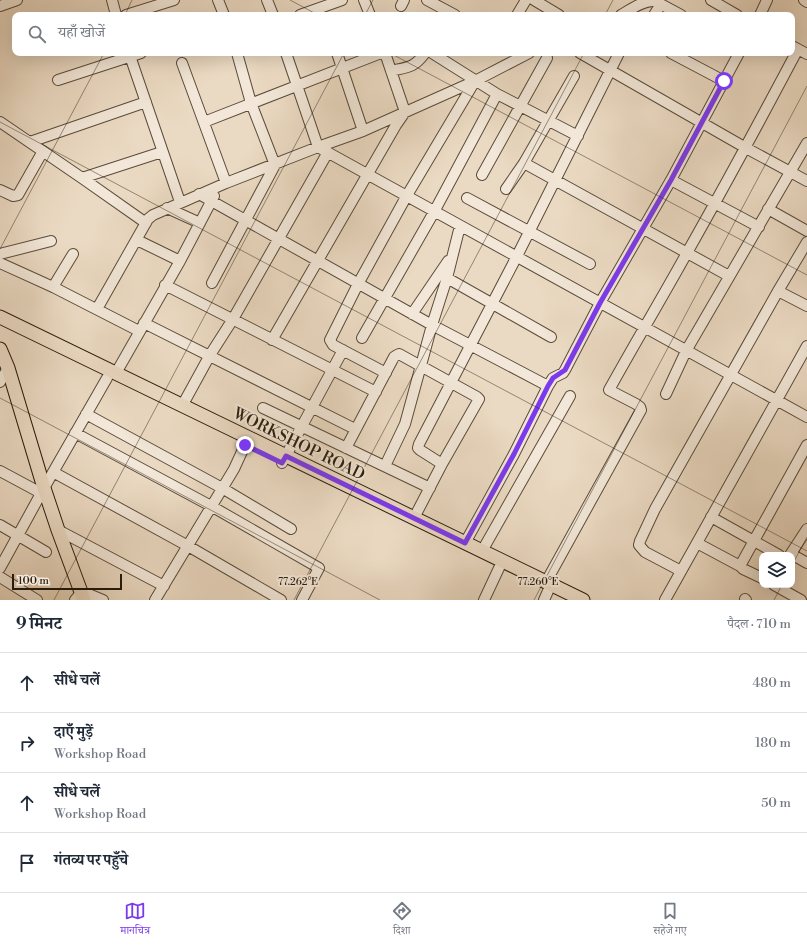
<!DOCTYPE html>
<html lang="hi">
<meta charset="utf-8">
<style>
body{margin:0;font-family:"Libre Bodoni","Noto Serif Devanagari",serif;background:#f6f6f7;color:#1f2937}
.controls{position:absolute;right:12px;bottom:12px;display:grid;overflow:hidden;border-radius:8px;box-shadow:0 4px 16px #0002}
.controls button{width:36px;height:36px;display:grid;place-items:center;padding:0;border:0;border-bottom:1px solid #e0e1e3;background:#fff;color:#1f2937;font:20px sans-serif}
.scale{position:absolute;left:12px;bottom:10px;width:110px;box-sizing:border-box;padding-left:4px;border:2px solid #2a1d0c;border-top:0;font-size:11px;line-height:14px;white-space:nowrap;color:#2a1d0c;-webkit-text-stroke:3px #f2e7d8;paint-order:stroke}
.stop{position:absolute;width:12px;height:12px;margin:-9px;border:3px solid #7c3aed;border-radius:50%;background:#fff}
.stop.end{background:#7c3aed;border-color:#fff;box-shadow:0 1px 4px #0008}
.list{margin:0;padding:0;list-style:none}
h2{display:flex;justify-content:space-between;align-items:center;height:52px;margin:0;padding:0 16px;font-size:17px}
h2 small{font-size:13px;font-weight:400;color:#747a83}
.list li{display:grid;grid-template-columns:26px 1fr auto;gap:12px;align-items:center;box-sizing:border-box;height:60px;padding:0 16px;border-top:1px solid #e0e1e3}
.list b{display:block;font-size:15px;white-space:nowrap}
.list p{margin:0;font-size:13px;white-space:nowrap;color:#747a83}
.list em{font-size:13px;font-style:normal;color:#747a83}
.icon{flex:none;width:22px;height:22px;fill:none;stroke:currentColor;stroke-width:2;stroke-linecap:round;stroke-linejoin:round}
.map{position:relative;flex:none;width:807px;height:600px;overflow:hidden}
.search{position:absolute;background:#fff;box-shadow:0 4px 16px #0002;left:12px;right:12px;top:12px;height:44px;display:flex;align-items:center;gap:10px;box-sizing:border-box;padding:0 14px;border-radius:8px;color:#747a83;font-size:15px}
.sheet{height:292px;background:#fff}
nav{display:flex;justify-content:space-around;align-items:center;box-sizing:border-box;height:56px;border-top:1px solid #e0e1e3;background:#fff;font-size:11px;color:#747a83}
nav a{display:grid;justify-items:center;gap:2px}
nav .on{color:#7c3aed}
.map>svg:first-child{display:block}
.lines{fill:none;stroke-linecap:round;stroke-linejoin:round}
.minor-casing{stroke:#5a4c3a;stroke-width:12}
.major-casing{stroke:#2a1d0c;stroke-width:15}
.minor{stroke:#f2e7d8;stroke-width:10}
.major{stroke:#ebdac3;stroke-width:13}
.route{stroke:#7c3aed;stroke-width:5}
.ticks{fill:none;stroke:#2a1d0c;stroke-width:1;stroke-opacity:0.45}
.labels{text-anchor:middle;dominant-baseline:central;stroke-width:4;stroke-linejoin:round;paint-order:stroke}
.street-label{font-size:16px;fill:#2a1d0c;stroke:#f2e7d8}
.ticks-label{font-size:10px;text-anchor:middle;fill:#2a1d0c;stroke:#f2e7d8;stroke-width:4;stroke-linejoin:round;paint-order:stroke}
</style>
<div class="map">
<svg width="807" height="600" viewBox="0 0 807 600">
<rect width="100%" height="100%" fill="#ebdac3"/>
<filter id="stains"><feTurbulence type="fractalNoise" baseFrequency=".005" numOctaves="4"/><feColorMatrix values="0 0 0 0 .2 0 0 0 0 .09 0 0 0 0 .02 0 0 0 .5 -.17"/></filter>
<radialGradient id="worn" r=".72"><stop offset=".6" stop-color="#630" stop-opacity="0"/><stop offset="1" stop-color="#630" stop-opacity=".3"/></radialGradient>
<g class="lines">
<defs>
<path id="minor" d="M112 0 116 15
M218 0 224 15
M267 0 273 15
M364 0 370 15
M427 0 455 15
M534 0 559 15
M711 0 737 15
M804 0 807 2
M0 6 17 0
M401 6 404 0
M126 15 174 0
M300 15 342 0
M517 15 526 0
M621 15C631 9 644 0 655 1L681 15
M654 15 661 4
M760 15 767 0
M792 46 807 54
M129 53 180 202
M286 53 318 147 807 417
M337 53 363 131
M432 53 497 94 578 136
M580 53 746 148 807 181
M671 53 724 81
M182 63 226 183
M391 71C408 67 414 68 425 53
M58 80 141 53
M0 122 82 178 146 223
M204 122 381 53
M30 142 146 102
M524 163 729 276
M482 175 547 58
M82 178 162 152
M671 180 759 227
M506 189 524 163 574 76
M0 190 13 196 18 195 43 151
M199 194 432 325 548 386
M467 198 590 264
M167 208 200 223
M768 209 807 231
M137 240 180 261
M0 254 51 241
M0 263 53 287 139 331
M447 278 551 337
M212 283 275 165 251 103 237 53
M165 285 376 392
M53 287 73 254
M778 291 807 306
M97 309 148 219 153 215 226 183 318 147 363 131 475 81 529 53
M412 314 448 261
M144 323 355 429
M362 338 434 212 497 94
M272 340 396 125 405 112 385 53
M116 373 180 261 214 196
M386 373 333 345 330 340 358 284 406 197 475 81
M0 382 8 368
M666 394 686 351 807 143
M182 406 210 355 233 319 328 152
M263 408 430 488
M86 414 222 488 291 529
M75 433 211 506 319 568 302 600
M346 448 394 357 397 355 399 354 477 397 479 399 442 464
M282 463 343 350
M385 466 405 424 432 325 447 278 460 226
M0 471 41 493
M53 472 188 546 281 600
M711 517 779 555
M414 518 442 464 420 450 418 448 419 444 516 258 619 53
M0 525 46 552
M58 530 164 586
M465 543 514 454 548 386 553 378 563 373 565 370 600 303 671 180 739 53
M697 543 740 566 743 569 762 578
M482 551 570 396
M791 554 807 563
M790 555 807 529
M740 566 807 445
M0 568 44 488 107 378
M681 571 645 552 639 545 640 541 655 509 778 291 807 242
M0 577 37 600
M546 582 641 410 640 407 636 404 609 390C635 343 662 298 688 251 726 184 762 117 798 49
M774 585 801 600
M745 599 746 600
M75 600 81 593 91 595 103 600
M155 600 234 469 245 445
M484 600 499 568
M544 600 548 591
M665 600 807 346"/>
<path id="major" d="M0 317 583 600
M0 349 8 368 44 488 58 530 84 600"/>
</defs>
<use href="#minor" class="minor-casing"/>
<use href="#major" class="major-casing"/>
<use href="#minor" class="minor"/>
<use href="#major" class="major"/>
</g>
<g class="lines">
<path class="route" d="M245 445 282 463 286 456 465 543 514 454 548 386 553 378 565 370 600 303 671 180 724 81"/>
</g>
<path class="ticks" d="M290 0 318 15M125 15 132 0M365 15 373 0M605 15 613 0M390 53 807 275M0 122 807 551M0 249 104 53M0 398 380 600M792 565 807 537M54 600 344 53M294 600 584 53M534 600 807 86M774 600 782 585"/>
<g class="labels">
<g class="street-label">
<text transform="translate(299 444) rotate(26)">WORKSHOP ROAD</text>
</g>
</g>
<g class="ticks-label">
<text x="298" y="585">77.262°E</text>
<text x="538" y="585">77.260°E</text>
</g>
<rect width="100%" height="100%" filter="url(#stains)"/>
<rect width="100%" height="100%" fill="url(#worn)"/>
</svg>
<div class="controls">
<button><svg class="icon" aria-label="layers" viewBox="0 0 24 24"><path d="M12 4l9 5-9 5-9-5zM3 14l9 5 9-5"/></svg></button>
</div>
<div class="scale">100 m</div>
<div class="stop" style="left:724px;top:81px"></div>
<div class="stop end" style="left:245px;top:445px"></div>
<div class="search"><svg class="icon" aria-label="search" viewBox="0 0 24 24"><circle cx="10" cy="10" r="6"/><path d="M15 15l6 6"/></svg>यहाँ खोजें</div>
</div>
<section class="sheet">
<h2>9 मिनट<small>पैदल · 710 m</small></h2>
<ul class="list">
<li><svg class="icon" aria-label="ahead" viewBox="0 0 24 24"><path d="M12 20V5M6 11l6-6 6 6"/></svg><div><b>सीधे चलें</b></div><em>480 m</em></li>
<li><svg class="icon" aria-label="right" viewBox="0 0 24 24"><path d="M7 20v-9h11M14 6l5 5-5 5"/></svg><div><b>दाएँ मुड़ें</b><p>Workshop Road</p></div><em>180 m</em></li>
<li><svg class="icon" aria-label="ahead" viewBox="0 0 24 24"><path d="M12 20V5M6 11l6-6 6 6"/></svg><div><b>सीधे चलें</b><p>Workshop Road</p></div><em>50 m</em></li>
<li><svg class="icon" aria-label="arrive" viewBox="0 0 24 24"><path d="M6 21V4h12l-3 4 3 4H6"/></svg><div><b>गंतव्य पर पहुँचे</b></div></li>
</ul>
</section>
<nav>
<a class="on"><svg class="icon" aria-label="map" viewBox="0 0 24 24"><path d="M3 6l6-2 6 2 6-2v14l-6 2-6-2-6 2zM9 4v14M15 6v14"/></svg>मानचित्र</a>
<a><svg class="icon" aria-label="directions" viewBox="0 0 24 24"><path d="M12 3l9 9-9 9-9-9zM9 14v-3h6M13 9l2 2-2 2"/></svg>दिशा</a>
<a><svg class="icon" aria-label="saved" viewBox="0 0 24 24"><path d="M7 4h10v16l-5-4-5 4z"/></svg>सहेजे गए</a>
</nav>
